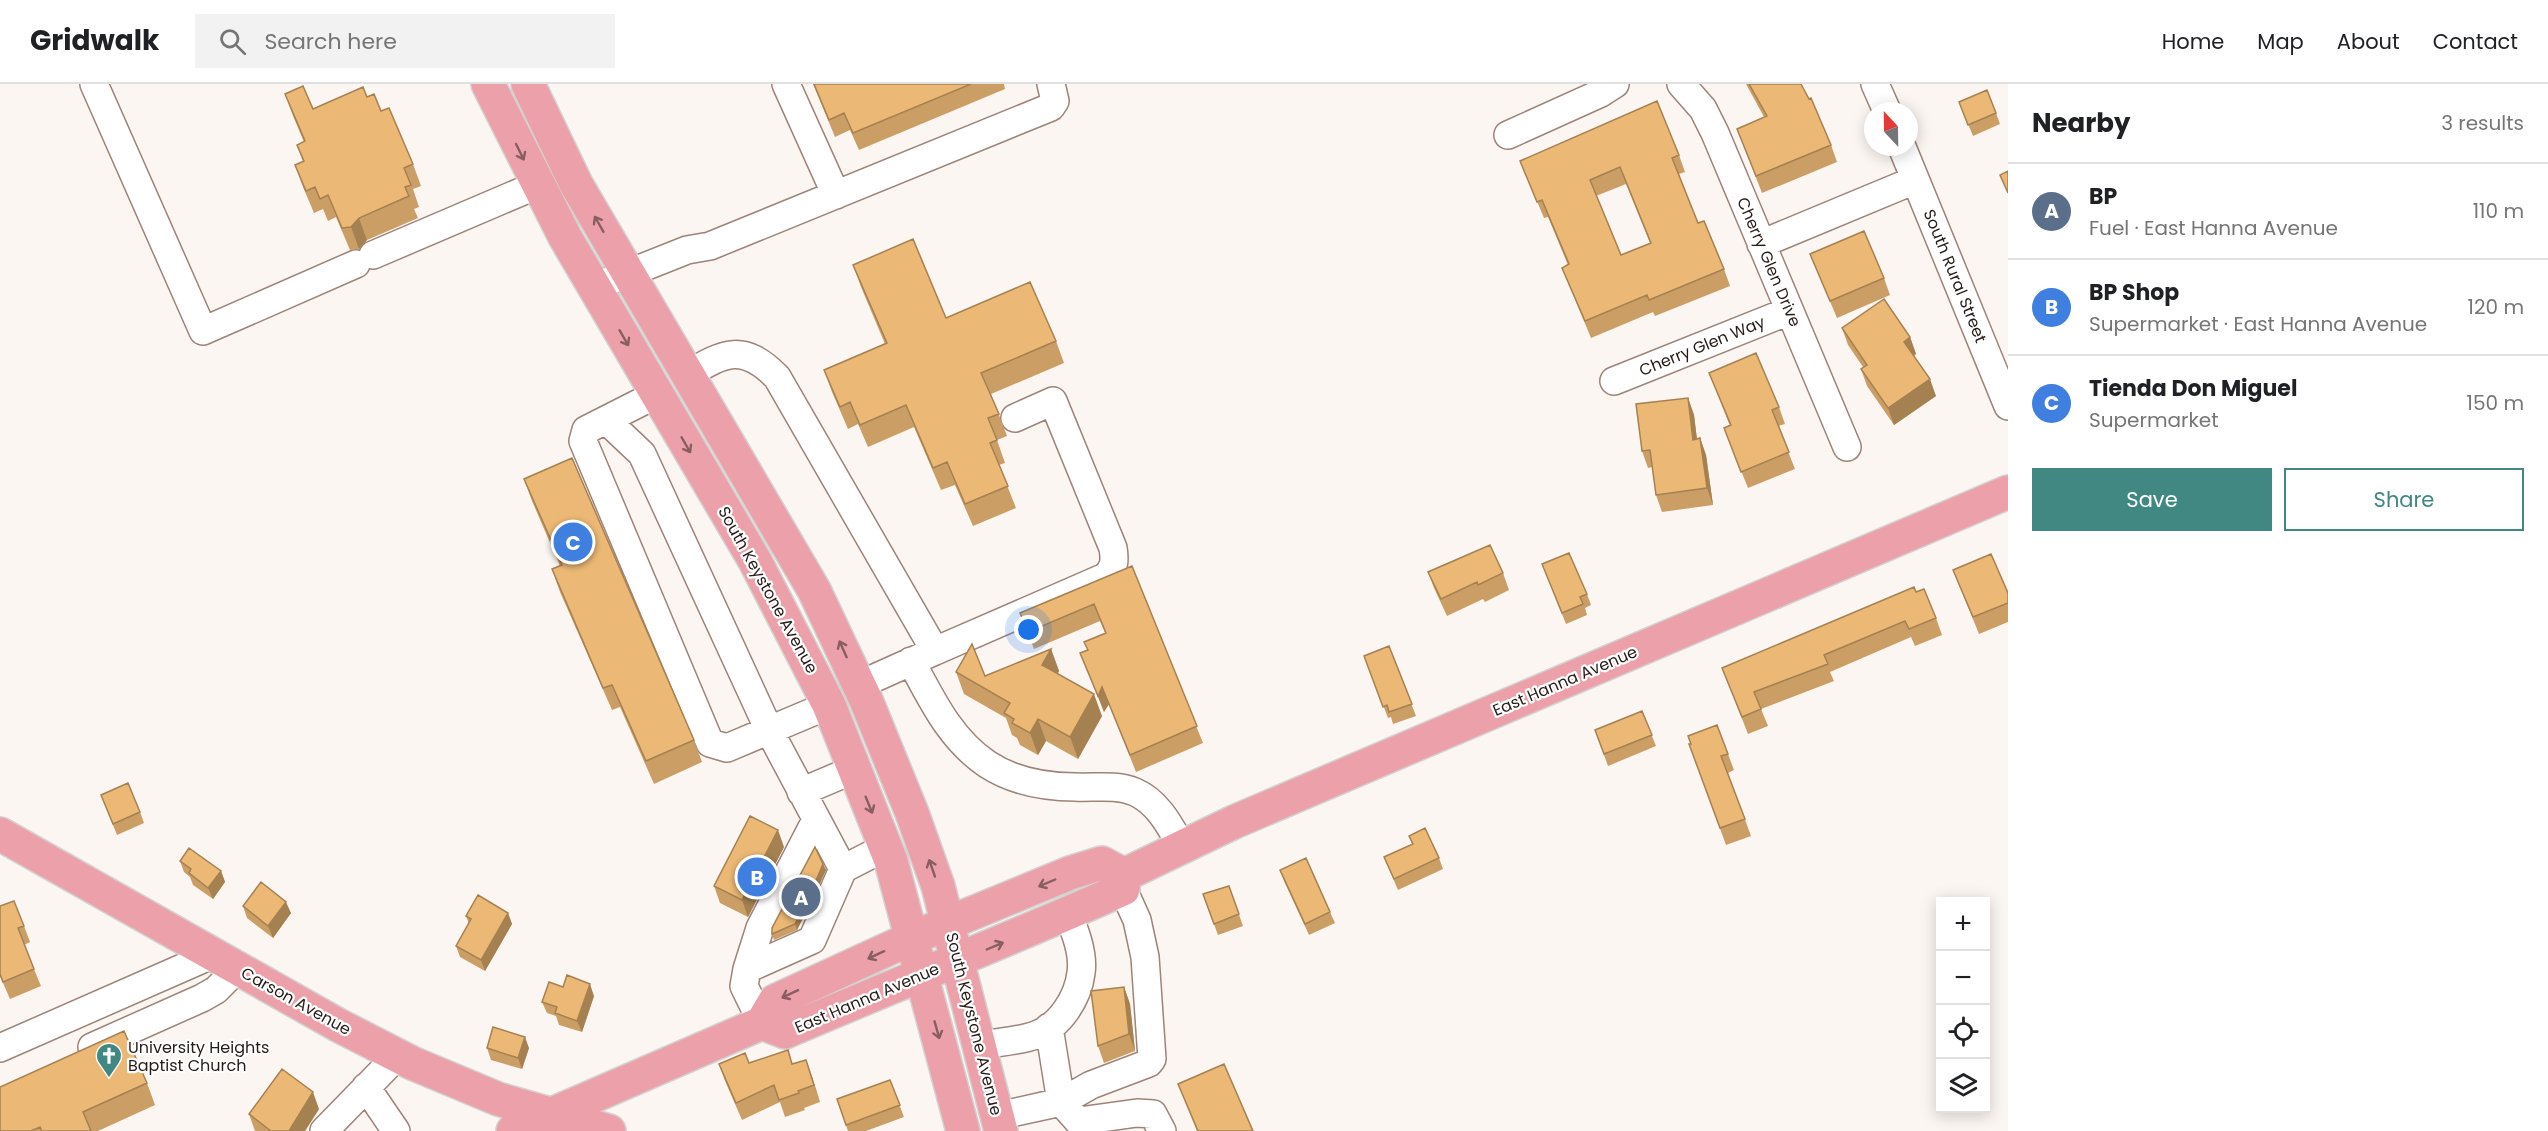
<!DOCTYPE html>
<meta charset="utf-8">
<style>
body{margin:0;font-family:Poppins,sans-serif;background:#f2f2f2;color:#202124}
.controls{position:absolute;right:18px;bottom:18px;display:grid;overflow:hidden;border-radius:0px;box-shadow:0 3px 15px #0003}
.controls button{width:54px;height:54px;display:grid;place-items:center;padding:0;border:0;border-bottom:2px solid #e0e0e0;background:#fff;color:#202124;font:30px sans-serif}
.compass{position:absolute;left:1864px;top:18px;width:54px;height:54px;border-radius:50%;background:#fff;box-shadow:0 3px 15px #0003;rotate:338deg}
.you{position:absolute;left:1029px;top:546px;width:21px;height:21px;margin:-15px;border:4px solid #fff;border-radius:50%;background:#1a73e8;box-shadow:0 0 0 9px #1a73e833}
.badge{display:grid;place-items:center;width:39px;height:39px;border-radius:50%;background:#418882;color:#fff;font-size:20px;font-weight:700}
.pin{position:absolute;translate:-50% -50%;border:3px solid #fff;box-shadow:0 2px 6px #0006}
.list{margin:0;padding:0;list-style:none}
h2{display:flex;justify-content:space-between;align-items:center;height:78px;margin:0;padding:0 24px;font-size:26px}
h2 small{font-size:20px;font-weight:400;color:#757577}
.list li{display:grid;grid-template-columns:39px 1fr auto;gap:18px;align-items:center;box-sizing:border-box;height:96px;padding:0 24px;border-top:2px solid #e0e0e0}
.list b{display:block;font-size:22px;white-space:nowrap}
.list p{margin:0;font-size:20px;white-space:nowrap;color:#757577}
.list em{font-size:20px;font-style:normal;color:#757577}
.actions{display:flex;gap:12px;padding:18px 24px}
.actions a{flex:1;padding:14px 0;border:2px solid #418882;border-radius:0px;text-align:center;font-size:21px;color:#418882}
.actions .main{background:#418882;color:#fff}
.icon{flex:none;width:33px;height:33px;fill:none;stroke:currentColor;stroke-width:2;stroke-linecap:round;stroke-linejoin:round}
.map{position:relative;flex:none;width:2008px;height:1047px;overflow:hidden}
header{display:flex;align-items:center;gap:36px;box-sizing:border-box;height:84px;padding:0 30px;background:#fff;border-bottom:2px solid #e0e0e0}
header strong{font-size:28px}
nav{display:flex;gap:33px;margin-inline-start:auto;font-size:21px}
.search{width:420px;height:54px;background:#f2f2f2;display:flex;align-items:center;gap:15px;box-sizing:border-box;padding:0 21px;border-radius:0px;color:#757577;font-size:22px}
main{display:flex}
aside{flex:1;background:#fff}
.map>svg:first-child{display:block}
.lines{fill:none;stroke-linecap:round;stroke-linejoin:round}
.minor-casing{stroke:#9d8378;stroke-width:30}
.major-casing{stroke:#d4d2d1;stroke-width:36}
.minor{stroke:#fff;stroke-width:27}
.major{stroke:#eca1aa;stroke-width:33}
.wall{fill:#cb9e65;fill-rule:evenodd}
.shaded-wall{fill:#a58152}
.building{fill:#ecb875;stroke:#a58152;stroke-width:1.5;fill-rule:evenodd}
.oneway{stroke:#895e61}
.labels{text-anchor:middle;dominant-baseline:central;stroke-width:4.5;stroke-linejoin:round;paint-order:stroke}
.street-label{font-size:16px;fill:#261c18;stroke:#fff}
.poi-label{font-size:16px;fill:#261c18;stroke:#fff;text-anchor:start}
</style>
<header>
<strong>Gridwalk</strong>
<div class="search"><svg class="icon" aria-label="search" viewBox="0 0 24 24"><circle cx="10" cy="10" r="6"/><path d="M15 15l6 6"/></svg>Search here</div>
<nav><a>Home</a><a>Map</a><a>About</a><a>Contact</a></nav>
</header>
<main>
<div class="map">
<svg width="2008" height="1047" viewBox="0 0 2008 1047">
<rect width="100%" height="100%" fill="#fcf6f3"/>
<g class="lines">
<defs>
<path id="minor" d="M94 0 203 247 356 180
M786 0 836 111
M1681 0 1703 25 1715 49 1847 363
M1875 0 1887 27
M1508 51 1601 9 1615 0
M1902 63 2008 322
M1761 160 1915 96
M373 171 537 101
M594 203 687 166 710 162 1051 23 1055 17 1051 0
M687 291C725 268 743 259 777 293L935 567 859 601
M1614 297 1789 227
M657 310 586 346 583 357 710 659 727 664 829 621
M606 336 642 370 769 646 843 785 812 856 747 885 744 902 762 939
M935 567 1105 493C1115 484 1115 476 1113 464L1053 317 1015 334
M911 577C932 616 950 655 987 680 1013 697 1045 703 1075 703 1095 704 1116 700 1135 708 1158 718 1170 742 1182 763
M801 708 855 685
M843 785 886 763
M747 885 760 844 816 736
M1049 943 1061 1018 1091 1001 1149 979 1152 975 1145 873 1137 836 1123 805
M981 961C998 958 1020 957 1036 951 1060 942 1078 914 1081 889 1084 870 1075 847 1068 830
M92 963 202 914 216 906 238 884
M0 964 214 870
M366 1003 396 1047
M998 1032 1061 1018 1087 1047
M1079 1037 1137 1029 1153 1030 1162 1047
M324 1047 398 971"/>
<path id="major" d="M488 0 565 153 755 477 829 621 891 777 963 1047
M528 0 576 100 814 506 866 616 912 729 938 802 1001 1047
M0 750 338 941 412 979 498 1015 609 1047
M1124 791 1234 738 2008 408
M762 939 785 948C897 900 1011 855 1123 805L1124 791
M513 1047 762 939 775 917 912 854 1070 789 1102 779 1124 791"/>
</defs>
<use href="#minor" class="minor-casing"/>
<use href="#major" class="major-casing"/>
<use href="#minor" class="minor"/>
<use href="#major" class="major"/>
</g>
<path class="wall" d="M813 0H1004L1005 5 859 66 850 46 835 53Z
M1746 0H1801L1831 61 1837 78 1762 109 1737 45 1764 33Z
M285 10 313 25 367 13 381 27 413 80 421 102 413 105 419 123 414 125 418 134 367 156 359 165 350 166 336 133 328 137 323 125 314 129 303 103 295 81 303 78 297 61 304 58 293 32Z
M1959 18 1996 29 2000 40 1973 52Z
M1679 71 1685 88 1679 90 1698 139 1724 185 1730 202 1655 232 1653 228 1591 254 1562 184 1568 181 1548 133 1544 134 1520 77ZM1626 100 1650 159 1621 171 1596 112Z
M1810 170 1884 194 1890 211 1837 234Z
M853 181 946 234 1056 257 1064 279 991 310 1007 352 997 356 1005 379 999 381 1016 424 973 442 955 401 941 406 914 343 868 363 858 340 848 345 832 308 824 286 885 260 861 203Z
M1842 244 1910 253 1916 270 1914 272 1936 312 1894 341 1867 302 1861 285 1863 283 1848 261Z
M1709 289 1779 323 1785 340 1778 342 1795 385 1748 404 1724 344 1730 342Z
M1688 314 1694 331 1697 355 1700 354 1706 371 1713 421 1662 428 1656 411 1652 383 1648 384 1642 367Z
M524 395 694 656 702 678 654 700 620 623 612 626 560 508 552 485 560 482 532 417Z
M1542 480 1587 510 1591 521 1585 524 1587 531 1566 540Z
M1132 482 1203 659 1136 688 1109 620 1104 628 1080 569 1087 566 1105 549 1100 537 1034 565 1020 529Z
M1953 486 2008 509V538L1979 550Z
M1428 488 1503 489 1509 506 1485 518 1483 515 1447 532 1434 504Z
M1916 508 1936 534 1942 551 1915 562 1911 553 1830 588 1834 597 1761 625 1768 642 1748 650 1722 584Z
M1389 562 1416 632 1393 640 1391 633 1388 634 1364 572Z
M1051 565 1059 587 1058 589 1102 632 1078 675 1046 657 1038 671 1020 661 1017 654 1012 651 1006 634 964 610 956 588 985 592Z
M1642 627 1656 662 1608 682 1595 646Z
M1717 641 1734 686 1728 689 1751 752 1726 761 1689 660H1691Z
M101 711 140 728 144 739 117 751Z
M1409 752 1439 774 1443 785 1398 806 1384 773 1412 760Z
M784 763 748 833 720 819 714 802Z
M180 777 221 787 225 798 213 815 193 801 190 793 184 788Z
M823 780 826 786 814 812 797 846 774 856 772 850Z
M1280 786 1330 828 1335 839 1309 851 1284 797Z
M1229 802 1243 842 1218 851 1203 810Z
M0 822 24 842 30 858 24 861 41 902 10 915 0 892Z
M243 822 291 829 273 854 247 834Z
M508 829 512 840 485 887 460 873 456 862 469 840 466 832Z
M563 903 594 912 582 948 559 941 556 932 547 929 542 918Z
M1124 903 1130 920 1135 967 1104 979 1098 962Z
M487 964H529L522 985 491 976Z
M749 979H793L812 993 820 1018 804 1024 805 1026 785 1033 780 1018 742 1036 725 997 719 980Z
M890 996 904 1033 866 1047H848L837 1015Z
M147 999 155 1021 98 1047H0Z
M1178 1000 1253 1047H1197Z
M319 1025 305 1047H255L249 1030Z"/>
<path class="shaded-wall" d="M359 134 367 156 359 165 351 143Z
M1910 253 1916 270 1910 274 1904 258Z
M1930 295 1936 312 1894 341 1888 324Z
M1688 314 1694 331 1699 373 1693 356Z
M1700 354 1706 371 1713 421 1707 404Z
M1051 565 1059 587 1050 603 1042 581Z
M1102 603 1109 620 1104 628 1098 612Z
M1094 610 1102 632 1078 675 1070 653Z
M1038 635 1046 657 1038 671 1030 649Z
M778 746 784 763 748 833 742 816Z
M823 780 826 786 814 812 797 846 795 840Z
M221 787 225 798 213 815 208 804Z
M286 818 291 829 273 854 268 842Z
M508 829 512 840 485 887 481 876Z
M590 900 594 912 582 948 577 937Z
M1124 903 1130 920 1135 967 1129 950Z
M525 953 529 964 522 985 518 974Z
M806 976 812 993 820 1018 814 1001Z
M313 1008 319 1025 305 1047H289Z"/>
<path class="building" d="M814 0H971L853 49 844 29 829 36Z
M1749 0H1801L1809 15 1811 14 1831 61 1756 92 1737 45 1767 32Z
M303 2 313 25 363 3 367 13 374 10 381 27 389 24 413 80 404 84 411 101 405 103 409 112 359 134 351 143 342 144 328 111 320 115 315 103 306 107 295 81 304 77 297 61 305 57 285 10Z
M1987 6 1996 29 1968 41 1959 18Z
M1657 17 1679 71 1672 74 1698 139 1704 137 1724 185 1649 216 1647 211 1585 237 1562 184 1569 180 1542 116 1537 118 1520 77ZM1620 83 1651 159 1621 171 1590 96Z
M2008 87V109L2000 91Z
M1864 147 1884 194 1830 217 1810 170Z
M913 155 946 234 1030 198 1056 257 981 289 999 330 988 334 997 356 990 359 1008 402 965 420 947 378 933 384 906 321 860 341 850 318 840 323 824 286 887 259 853 181Z
M1884 215 1910 253 1904 258 1930 295 1888 324 1861 285 1867 281 1842 244Z
M1756 269 1779 323 1772 326 1789 368 1741 388 1724 344 1731 341 1709 289Z
M1688 314 1693 356 1700 354 1707 404 1656 411 1650 366 1642 367 1636 320Z
M572 374 694 656 646 677 612 601 603 604 552 485 562 481 524 395Z
M1490 461 1503 489 1478 501 1477 498 1441 515 1428 488Z
M1569 469 1587 510 1580 513 1583 520 1562 529 1542 480Z
M1991 470 2008 509V519L1973 533 1953 486Z
M1132 482 1197 642 1130 671 1102 603 1098 612 1080 569 1088 566 1084 558 1106 549 1094 520 1028 548 1020 529Z
M1914 503 1916 508 1924 505 1936 534 1909 545 1905 537 1824 571 1828 580 1754 608 1761 625 1742 633 1722 584Z
M972 560 985 592 1051 565 1042 581 1094 610 1070 653 1038 635 1030 649 1012 639 1014 635 1004 629 1010 619 956 588Z
M1389 562 1412 620 1389 628 1387 621 1383 623 1364 572Z
M1642 627 1652 651 1604 670 1595 646Z
M1717 641 1728 670 1721 672 1745 735 1720 744 1689 660H1691L1688 652Z
M128 699 140 728 113 740 101 711Z
M750 732 778 746 742 816 714 802Z
M1425 744 1439 774 1394 795 1384 773 1413 760 1409 752Z
M815 763 823 780 812 806 795 840 772 850V844Z
M189 764 221 787 208 804 189 789 191 785 180 777Z
M1306 774 1330 828 1305 840 1280 786Z
M261 798 286 818 268 842 243 822Z
M1229 802 1239 830 1214 840 1203 810Z
M478 811 508 829 481 876 456 862 471 835 466 832Z
M14 817 24 842 18 844 34 885 3 898 0 890V822Z
M567 891 590 900 577 937 555 929 557 923 542 918 549 898 563 903Z
M1124 903 1129 950 1098 962 1091 907Z
M493 943 525 953 518 974 487 964Z
M124 947 147 999 83 1028 91 1047H42L40 1043 31 1047H0V1003Z
M788 966 792 980 806 976 814 1001 798 1007 799 1009 779 1016 774 1001 736 1019 719 980 745 969 749 979Z
M1224 980 1253 1047H1198L1178 1000Z
M282 985 313 1008 289 1047H271L249 1030Z
M890 996 900 1021 846 1041 837 1015Z"/>
<defs><path id="oneway-shaft" d="M-6 0H5M1.5-3L5.5 0L1.5 3" fill="none" stroke-width="1.6" stroke-linecap="round" stroke-linejoin="round" transform="scale(1.5)"/></defs>
<g class="oneway">
<use href="#oneway-shaft" transform="translate(520 68) rotate(64)"/>
<use href="#oneway-shaft" transform="translate(599 140) rotate(-120)"/>
<use href="#oneway-shaft" transform="translate(624 254) rotate(60)"/>
<use href="#oneway-shaft" transform="translate(686 361) rotate(60)"/>
<use href="#oneway-shaft" transform="translate(843 565) rotate(-114)"/>
<use href="#oneway-shaft" transform="translate(869 721) rotate(68)"/>
<use href="#oneway-shaft" transform="translate(932 784) rotate(-109)"/>
<use href="#oneway-shaft" transform="translate(1047 799) rotate(157)"/>
<use href="#oneway-shaft" transform="translate(995 862) rotate(-23)"/>
<use href="#oneway-shaft" transform="translate(876 871) rotate(155)"/>
<use href="#oneway-shaft" transform="translate(790 910) rotate(155)"/>
<use href="#oneway-shaft" transform="translate(937 946) rotate(74)"/>
</g>
<defs>
<symbol id="church-pin" viewBox="-11 -11 22 30"><path d="M0 17L-7.5 6A9.5 9.5 0 1 1 7.5 6Z" fill="#418882" stroke="#fff"/><path d="M-1.2-6h2.4v3.5h3.3v2.4h-3.3V6h-2.4V-.1h-3.3v-2.4h3.3Z" fill="#fff"/></symbol>
</defs>
<g fill-rule="evenodd">
<use href="#church-pin" x="94" y="957" width="30" height="40"/>
</g>
<g class="labels">
<g class="street-label">
<text transform="translate(1769 178) rotate(67)">Cherry Glen Drive</text>
<text transform="translate(1955 192) rotate(68)">South Rural Street</text>
<text transform="translate(1702 262) rotate(-22)">Cherry Glen Way</text>
<text transform="translate(768 506) rotate(61)">South Keystone Avenue</text>
<text transform="translate(1565 597) rotate(-23)">East Hanna Avenue</text>
<text transform="translate(867 914) rotate(-23)">East Hanna Avenue</text>
<text transform="translate(296 917) rotate(29)">Carson Avenue</text>
<text transform="translate(974 940) rotate(76)">South Keystone Avenue</text>
</g>
<g class="poi-label">
<text x="128" y="963">University Heights<tspan x="128" dy="18">Baptist Church</tspan></text>
</g>
</g>
</svg>
<div class="controls">
<button>+</button>
<button>−</button>
<button><svg class="icon" aria-label="locate" viewBox="0 0 24 24"><circle cx="12" cy="12" r="6"/><path d="M12 2v4M12 18v4M2 12h4M18 12h4"/></svg></button>
<button><svg class="icon" aria-label="layers" viewBox="0 0 24 24"><path d="M12 4l9 5-9 5-9-5zM3 14l9 5 9-5"/></svg></button>
</div>
<svg class="compass" viewBox="-18 -18 36 36"><path d="M0-13l5 13h-10z" fill="#e53935"/><path d="M0 13l5-13h-10z" fill="#757577"/></svg>
<div class="you"></div>
<div class="pin badge" style="left:801px;top:813px;background:#5c6f8a">A</div>
<div class="pin badge" style="left:757px;top:793px;background:#3f7fe0">B</div>
<div class="pin badge" style="left:573px;top:458px;background:#3f7fe0">C</div>
</div>
<aside>
<h2>Nearby<small>3 results</small></h2>
<ul class="list">
<li><span class="badge" style="background:#5c6f8a">A</span><div><b>BP</b><p>Fuel · East Hanna Avenue</p></div><em>110 m</em></li>
<li><span class="badge" style="background:#3f7fe0">B</span><div><b>BP Shop</b><p>Supermarket · East Hanna Avenue</p></div><em>120 m</em></li>
<li><span class="badge" style="background:#3f7fe0">C</span><div><b>Tienda Don Miguel</b><p>Supermarket</p></div><em>150 m</em></li>
</ul>
<div class="actions"><a class="main">Save</a><a>Share</a></div>
</aside>
</main>
